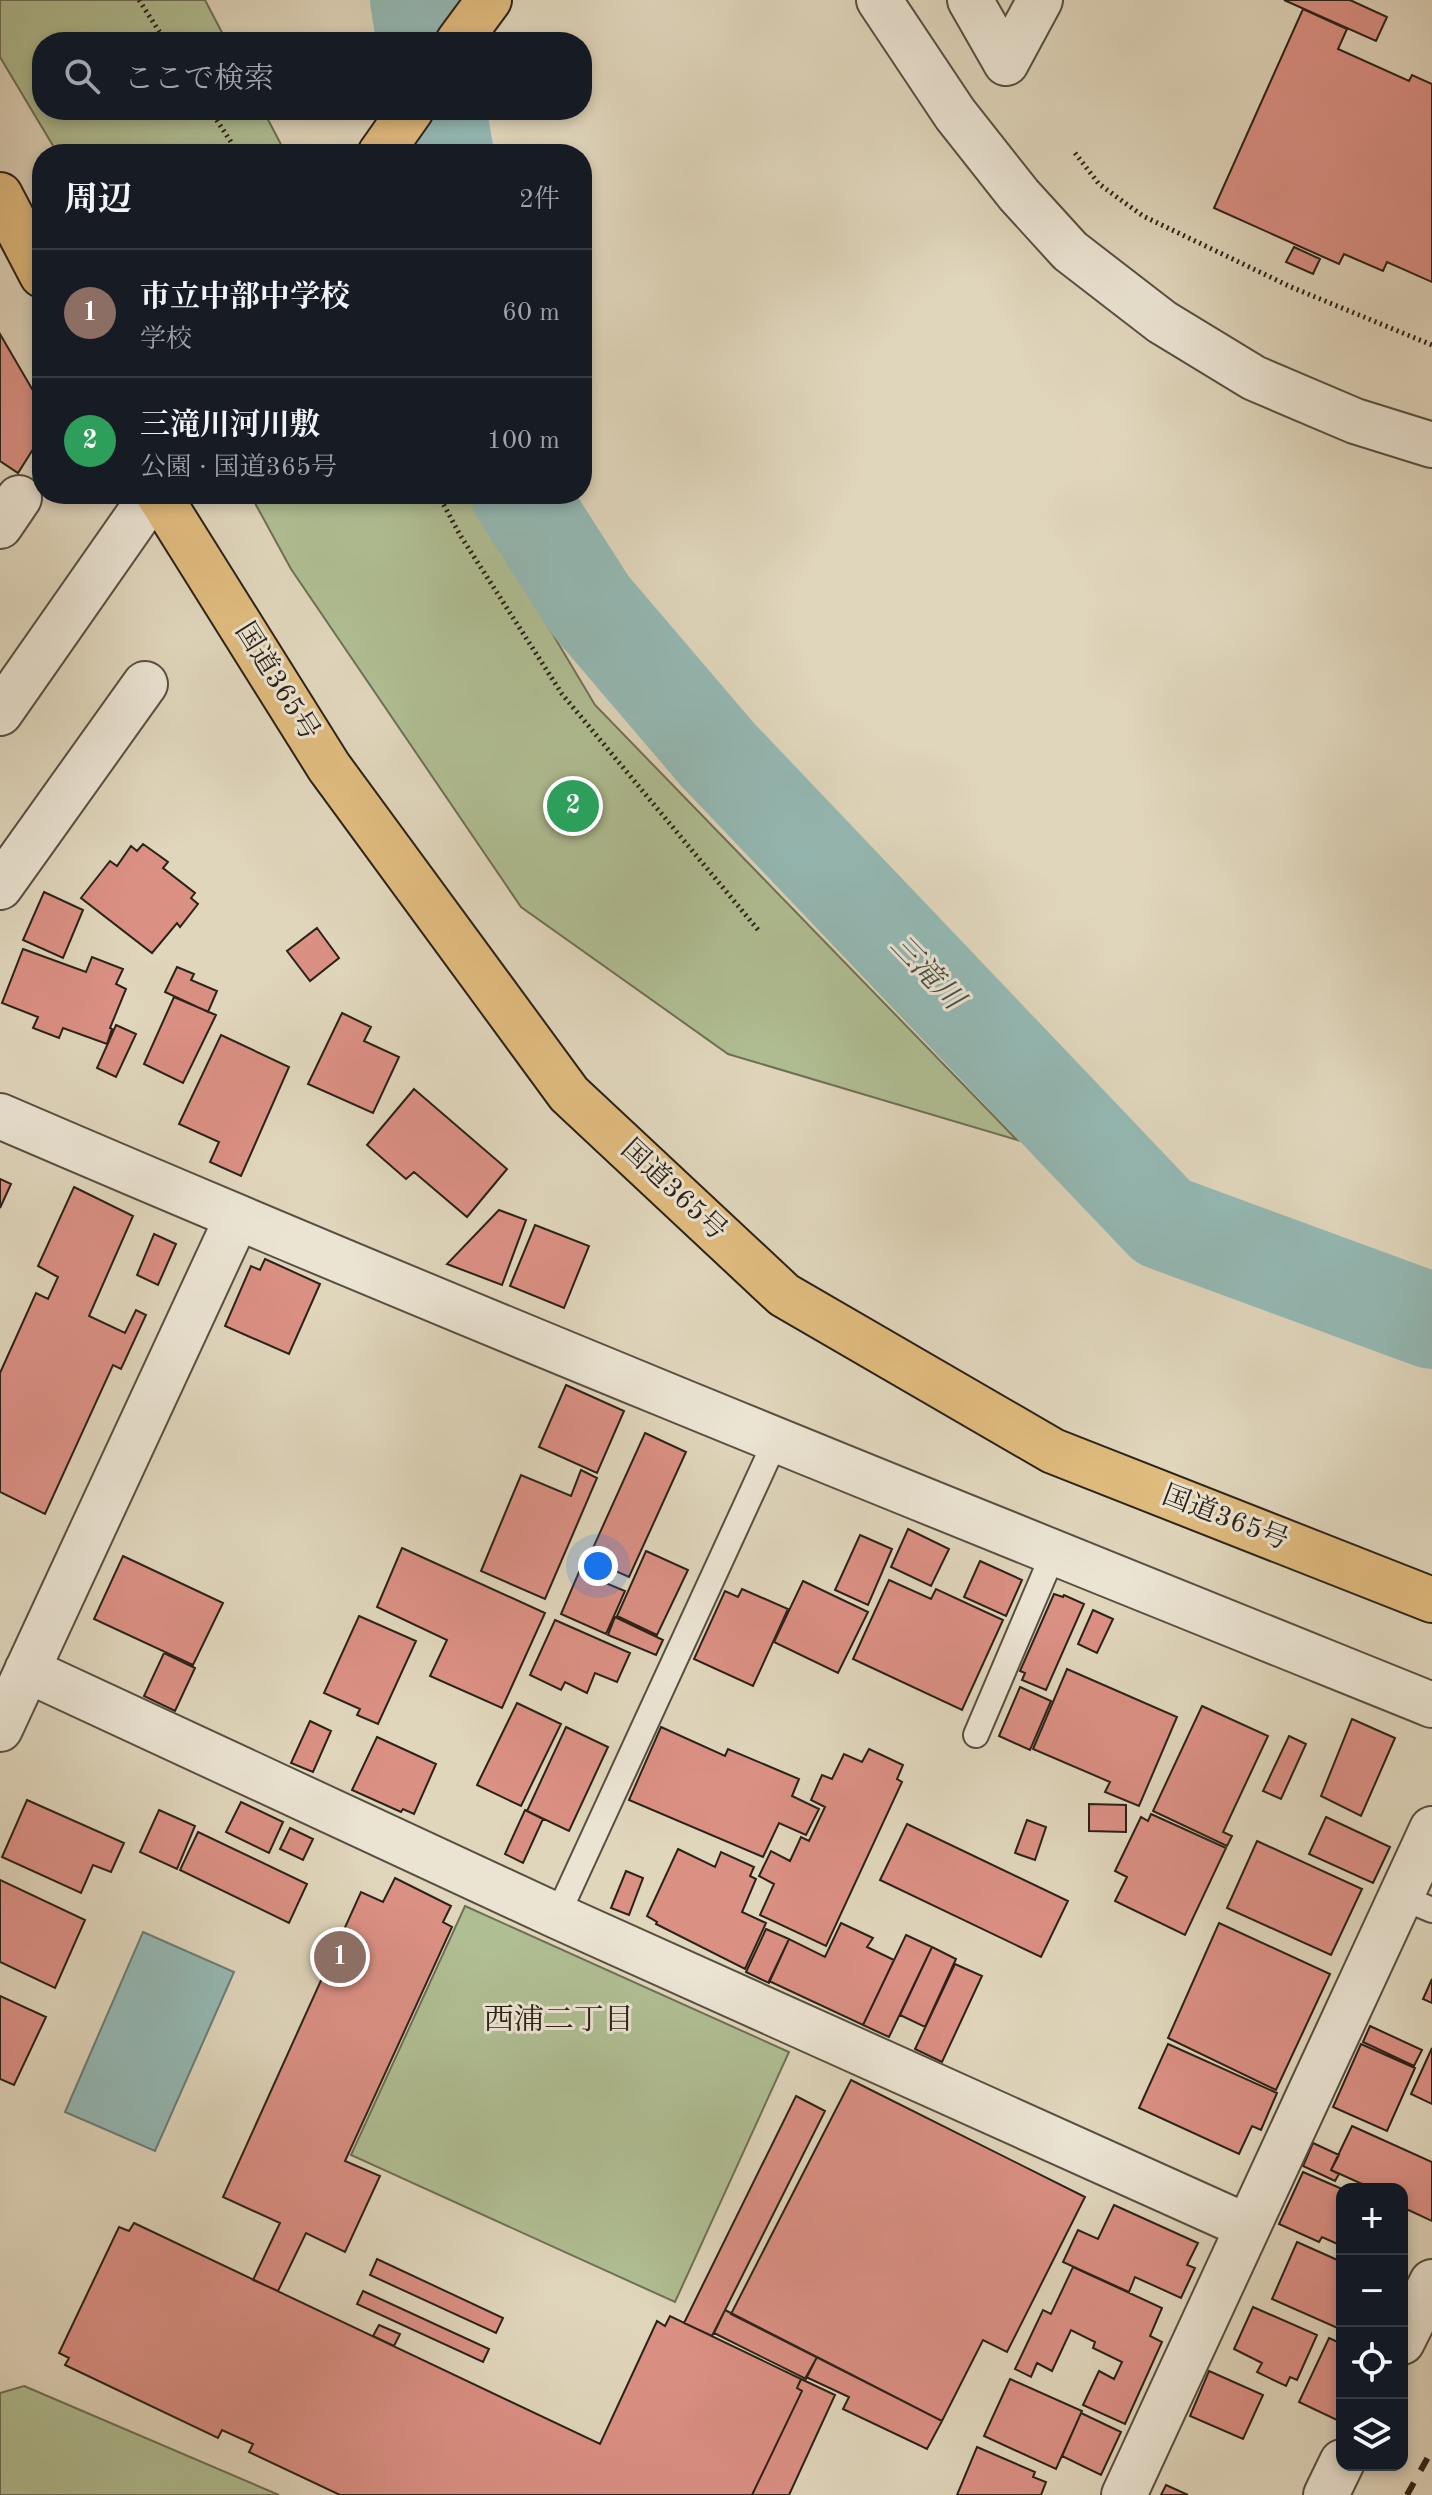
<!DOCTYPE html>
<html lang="ja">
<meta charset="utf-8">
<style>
body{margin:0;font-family:"Old Standard TT","Noto Serif JP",serif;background:#242831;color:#f1f3f6}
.controls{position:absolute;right:24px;bottom:24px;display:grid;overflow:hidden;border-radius:16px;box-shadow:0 4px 12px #0003}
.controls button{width:72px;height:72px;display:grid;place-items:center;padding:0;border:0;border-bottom:2px solid #363941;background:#171b24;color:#f1f3f6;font:40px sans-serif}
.you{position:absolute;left:598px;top:1566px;width:28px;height:28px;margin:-20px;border:6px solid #fff;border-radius:50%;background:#1a73e8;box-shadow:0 0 0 12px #1a73e833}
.badge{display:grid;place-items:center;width:52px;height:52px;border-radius:50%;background:#c59692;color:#fff;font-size:26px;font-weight:700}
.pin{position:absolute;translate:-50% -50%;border:4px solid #fff;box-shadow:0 2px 8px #0006}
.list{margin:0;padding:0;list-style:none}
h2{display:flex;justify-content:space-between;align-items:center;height:104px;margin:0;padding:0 32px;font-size:34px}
h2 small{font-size:26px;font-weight:400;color:#9ea1a6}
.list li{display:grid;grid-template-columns:52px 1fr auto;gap:24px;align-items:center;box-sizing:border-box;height:128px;padding:0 32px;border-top:2px solid #363941}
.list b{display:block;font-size:30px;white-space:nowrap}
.list p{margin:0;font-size:26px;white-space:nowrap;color:#9ea1a6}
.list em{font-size:26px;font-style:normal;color:#9ea1a6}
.icon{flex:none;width:44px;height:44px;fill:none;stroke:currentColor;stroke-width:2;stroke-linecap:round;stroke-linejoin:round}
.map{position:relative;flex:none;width:1432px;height:2495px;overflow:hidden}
.search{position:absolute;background:#171b24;box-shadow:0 4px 12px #0003;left:32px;top:32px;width:560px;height:88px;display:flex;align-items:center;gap:20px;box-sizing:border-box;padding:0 28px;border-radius:32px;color:#9ea1a6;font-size:30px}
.panel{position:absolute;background:#171b24;box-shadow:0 4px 12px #0003;left:32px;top:144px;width:560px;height:360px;border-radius:32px}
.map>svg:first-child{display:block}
.green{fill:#b0be93;stroke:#6e7056;stroke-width:2}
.water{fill:#94b9b4;stroke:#6a7d76;stroke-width:2}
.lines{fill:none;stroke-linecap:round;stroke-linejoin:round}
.river{stroke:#94b9b4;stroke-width:96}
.building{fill:#db9084;stroke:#2b2218;stroke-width:2}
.service-casing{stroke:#584f41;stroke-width:28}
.minor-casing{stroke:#584f41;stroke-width:48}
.tertiary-casing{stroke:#584f41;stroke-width:48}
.trunk-casing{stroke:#2b2218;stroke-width:48}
.path{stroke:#2b2218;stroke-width:5;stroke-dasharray:2 4;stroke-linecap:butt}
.service{stroke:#ebe4d3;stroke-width:24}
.minor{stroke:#ebe4d3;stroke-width:44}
.tertiary{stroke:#ebe4d3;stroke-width:44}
.trunk{stroke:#e0bb7e;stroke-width:44}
.rail{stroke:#2b2218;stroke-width:6;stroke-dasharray:14 14;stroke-linecap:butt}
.labels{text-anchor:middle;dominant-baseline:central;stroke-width:6;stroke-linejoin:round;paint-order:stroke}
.street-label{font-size:28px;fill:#2b2218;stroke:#ebe4d3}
.water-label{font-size:30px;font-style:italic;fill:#4a4f47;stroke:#ebe4d3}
.neighbourhood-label{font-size:30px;fill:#2b2218;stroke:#ebe4d3}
</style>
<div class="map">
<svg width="1432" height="2495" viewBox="0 0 1432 2495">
<rect width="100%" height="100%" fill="#e0d6bc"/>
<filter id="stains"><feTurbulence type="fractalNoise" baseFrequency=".0025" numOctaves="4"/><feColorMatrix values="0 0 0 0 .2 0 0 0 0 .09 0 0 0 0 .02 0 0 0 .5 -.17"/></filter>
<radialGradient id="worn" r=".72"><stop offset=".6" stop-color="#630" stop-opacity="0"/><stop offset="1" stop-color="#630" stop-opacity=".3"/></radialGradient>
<path class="green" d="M0 0H205L227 42H42V110H263L286 154H58L0 57Z
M250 494H469L595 705 1017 1140 728 1054 521 907 291 569Z
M465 1906 789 2052 675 2302 351 2155Z
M24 2386 279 2495H0V2393Z"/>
<path class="water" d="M143 1932 234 1972 155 2151 65 2112Z"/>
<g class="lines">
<path class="river" d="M418 0 425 42
M438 110 446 154
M519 494 590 605 718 755 1163 1222 1432 1321"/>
</g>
<path class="building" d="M1284 0H1350L1387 17 1376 41Z
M1303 9 1347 29 1338 49 1409 81 1412 75 1432 84V282L1387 262 1383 271 1344 254 1339 264 1214 208Z
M1294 247 1320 259 1313 274 1286 262Z
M0 334 42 406V435L18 473 0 461Z
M143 844 168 862 163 868 195 893 191 898 198 904 180 927 177 923 152 953 81 898 110 861 117 866 131 846 137 851Z
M44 892 83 910 63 958 23 940Z
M317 928 339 958 310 981 287 951Z
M23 949 86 972 92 957 123 969 116 984 126 989 110 1028 112 1029 107 1044 63 1028 59 1038 33 1028 38 1017 2 1003Z
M177 967 194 974 191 980 217 991 208 1012 165 992Z
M174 997 216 1015 183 1083 144 1064Z
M342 1013 371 1027 364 1041 399 1057 373 1113 308 1084Z
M116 1025 136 1034 116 1077 97 1068Z
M221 1035 289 1067 241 1176 210 1162 219 1142 179 1124Z
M414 1089 507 1169 467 1217 414 1172 406 1179 367 1145Z
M0 1179 11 1184 0 1208Z
M74 1187 133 1216 89 1316 125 1333 136 1310 146 1315 121 1369 113 1365 45 1514 0 1492V1373L36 1293 48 1299 58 1277 38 1266Z
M499 1210 526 1220 502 1285 447 1264Z
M535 1225 589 1246 564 1308 510 1286Z
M154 1234 176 1244 158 1285 137 1275Z
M265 1259 320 1284 289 1354 225 1326 251 1266 260 1270Z
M566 1385 624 1411 597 1473 539 1447Z
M645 1433 686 1452 629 1577 588 1559Z
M581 1470 597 1478 545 1599 481 1571 521 1475 571 1496Z
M908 1529 949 1549 931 1586 891 1567Z
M860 1535 892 1549 868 1605 835 1590Z
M402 1548 545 1613 502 1708 430 1676 447 1640 377 1607Z
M646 1551 688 1570 657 1635 617 1616Z
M123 1556 223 1603 193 1665 94 1619Z
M980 1561 1022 1580 1006 1616 964 1597Z
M579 1572 625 1591 606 1634 561 1614Z
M889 1580 931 1599 936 1589 1003 1620 962 1710 853 1659Z
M803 1581 868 1612 838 1673 774 1642Z
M742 1589 788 1609 753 1686 694 1659 725 1591 738 1597Z
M1054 1594 1063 1597 1064 1595 1084 1604 1046 1690 1022 1680 1025 1673 1020 1671Z
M1093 1610 1113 1619 1097 1653 1078 1644Z
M359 1616 416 1641 378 1724 357 1715 360 1709 324 1693Z
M615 1617 663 1640 656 1655 608 1635Z
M555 1620 630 1653 617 1682 595 1673 587 1693 565 1682 561 1690 530 1675Z
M164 1653 195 1668 175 1711 144 1696Z
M1067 1669 1177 1717 1139 1806 1105 1792 1110 1782 1033 1749Z
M1020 1687 1051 1701 1030 1750 999 1736Z
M517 1703 561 1724 521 1806 477 1785Z
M1202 1706 1268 1736 1223 1832 1232 1836 1227 1846 1153 1811Z
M1352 1719 1395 1738 1361 1816 1321 1796Z
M310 1721 331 1731 313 1772 291 1763Z
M566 1727 608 1747 569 1831 527 1811Z
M661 1727 725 1756 728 1749 799 1779 792 1796 819 1809 806 1835 779 1823 763 1857 629 1800Z
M1289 1736 1306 1744 1281 1799 1263 1791Z
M377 1737 436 1764 414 1814 403 1809 401 1812 352 1790Z
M869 1749 903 1765 897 1779 902 1782 826 1946 760 1915 774 1884 759 1876 771 1851 790 1861 801 1837 809 1841 825 1807 811 1800 822 1775 832 1779 844 1754 862 1762Z
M27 1800 124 1843 111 1872 93 1865 81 1893 2 1857Z
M241 1802 283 1822 269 1853 226 1832Z
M1089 1804 1126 1805V1832L1089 1831Z
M159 1810 195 1826 177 1869 140 1852Z
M525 1810 543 1819 523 1863 505 1854Z
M1151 1814 1226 1848 1185 1935 1115 1901 1127 1877 1115 1871 1141 1817 1148 1821Z
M1326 1817 1390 1847 1373 1883 1309 1854Z
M1027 1820 1046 1827 1035 1860 1015 1853Z
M907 1824 1068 1901 1041 1957 880 1880Z
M290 1828 313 1839 303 1860 280 1849Z
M198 1832 307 1884 289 1923 180 1870Z
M1257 1841 1362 1889 1331 1955 1227 1908Z
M678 1849 715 1867 721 1852 754 1867 750 1876 756 1879 742 1912 766 1923 745 1969 656 1924 657 1922 647 1916Z
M626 1871 643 1878 629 1915 611 1908Z
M395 1878 451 1906 443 1922 452 1927 345 2161 380 2176 345 2252 306 2233 278 2291 253 2280 280 2223 223 2197 361 1892 383 1902Z
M0 1880 85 1920 55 1988 0 1962Z
M841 1923 873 1938 867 1947 894 1960 863 2025 769 1981 789 1939 825 1957Z
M1219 1923 1330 1974 1276 2090 1168 2038Z
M766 1929 789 1939 769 1983 746 1972Z
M906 1935 932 1947 889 2037 863 2025Z
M932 1947 956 1959 925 2027 900 2015Z
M955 1964 982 1976 942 2062 915 2049Z
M1432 1979V2003L1423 1999Z
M0 1996 46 2017 14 2085 0 2079Z
M1370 2026 1422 2050 1414 2066 1363 2042Z
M1168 2044 1277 2093 1261 2130 1252 2126 1239 2154 1139 2108Z
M1361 2044 1415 2068 1387 2131 1333 2107Z
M1432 2048V2104L1411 2094Z
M851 2080 1085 2197 1007 2352 983 2340 942 2421 731 2314Z
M796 2096 825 2111 712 2336 684 2323Z
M1352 2126 1432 2162V2221L1402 2207V2189H1373L1331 2170Z
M1313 2143 1339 2155 1331 2170 1339 2174 1335 2181 1303 2166Z
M1303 2172 1342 2189V2246L1322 2237 1319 2242 1279 2224Z
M1114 2205 1198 2243 1187 2265 1195 2268 1181 2298 1135 2277 1129 2292 1063 2262 1078 2230 1098 2239Z
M134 2223 600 2444 657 2321 665 2326 670 2316 801 2379 797 2388 802 2391 752 2495H340L249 2452 253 2444 222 2430 218 2438 65 2365 69 2358 59 2353 119 2227 129 2231Z
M1297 2242 1342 2262V2330L1272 2299Z
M377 2259 503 2318 496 2333 370 2275Z
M1073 2267 1162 2308 1150 2336 1162 2342 1125 2424 1083 2405 1099 2371 1114 2379 1122 2362 1093 2348 1095 2342 1071 2330 1052 2371 1037 2363 1031 2377 1015 2369 1043 2310 1051 2314Z
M363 2291 489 2349 483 2362 357 2304Z
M1253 2307 1317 2335 1297 2380 1290 2377 1286 2386 1257 2372 1262 2363 1234 2349Z
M725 2310 817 2357 806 2379 714 2333Z
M379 2325 400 2334 394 2346 373 2336Z
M1329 2338 1342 2344V2416L1339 2421 1299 2402Z
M817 2357 942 2421 927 2449 843 2409 849 2397 806 2377Z
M1209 2371 1263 2395 1243 2439 1190 2416Z
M801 2379 835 2395 789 2495H752L802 2391 797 2388Z
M1010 2379 1082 2411 1056 2469 984 2436Z
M1081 2413 1121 2432 1101 2475 1062 2456Z
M977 2447 1035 2472 1033 2477 1046 2482 1041 2495H957Z
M1166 2485 1188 2495H1161Z"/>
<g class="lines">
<defs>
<path id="service" d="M976 1735 1054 1552
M1401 1897 1432 1910
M557 1916 776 1440"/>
<path id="minor" d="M970 0 1006 63
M1006 63 1040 0
M0 526 19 498
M0 887 145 684
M0 1116C474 1320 953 1512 1432 1705
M27 1670 557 1916 1248 2227
M0 1729 237 1218
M1402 2342 1432 2282
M1124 2495 1432 1829
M1326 2495 1342 2462"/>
<path id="tertiary" d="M879 0 955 114 1019 195 1070 251 1162 322 1254 378 1355 421 1432 445
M0 713 153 494"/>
<path id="trunk" d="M458 42 489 0
M380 154 411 110
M0 195 42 275
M158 494 329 767 569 1094 784 1295 1053 1451 1432 1600"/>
</defs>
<use href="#service" class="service-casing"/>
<use href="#minor" class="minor-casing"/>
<use href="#tertiary" class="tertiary-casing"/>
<use href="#trunk" class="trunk-casing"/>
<path class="path" d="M139 0 166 42
M210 110 239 154
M1075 153 1099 184 1143 216 1291 287 1432 345
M438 494 460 535 562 694 759 931"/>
<use href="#service" class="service"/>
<use href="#minor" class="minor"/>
<use href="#tertiary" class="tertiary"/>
<use href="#trunk" class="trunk"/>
<path class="rail" d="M1407 2495 1432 2450"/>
</g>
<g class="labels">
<g class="street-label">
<text transform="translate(276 682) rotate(58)">国道365号</text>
<text transform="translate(673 1191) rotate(43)">国道365号</text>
<text transform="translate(1225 1519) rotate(21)">国道365号</text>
</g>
<g class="water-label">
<text transform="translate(926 973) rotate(46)">三滝川</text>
</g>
<g class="neighbourhood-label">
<text x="559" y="2021">西浦二丁目</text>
</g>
</g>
<rect width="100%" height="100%" filter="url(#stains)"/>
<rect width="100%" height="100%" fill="url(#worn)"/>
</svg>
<div class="controls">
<button>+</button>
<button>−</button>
<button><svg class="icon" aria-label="locate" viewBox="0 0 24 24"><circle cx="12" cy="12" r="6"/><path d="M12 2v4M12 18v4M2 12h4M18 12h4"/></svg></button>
<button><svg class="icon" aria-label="layers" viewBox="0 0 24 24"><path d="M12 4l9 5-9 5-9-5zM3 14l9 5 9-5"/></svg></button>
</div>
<div class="you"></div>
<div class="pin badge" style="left:340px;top:1957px;background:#8d6e63">1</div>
<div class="pin badge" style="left:573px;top:806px;background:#2e9e5b">2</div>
<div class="search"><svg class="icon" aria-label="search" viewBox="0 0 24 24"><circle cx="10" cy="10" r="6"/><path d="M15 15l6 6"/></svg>ここで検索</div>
<section class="panel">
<h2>周辺<small>2件</small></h2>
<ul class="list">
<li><span class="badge" style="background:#8d6e63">1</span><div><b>市立中部中学校</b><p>学校</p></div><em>60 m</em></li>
<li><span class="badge" style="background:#2e9e5b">2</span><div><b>三滝川河川敷</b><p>公園 · 国道365号</p></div><em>100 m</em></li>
</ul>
</section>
</div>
